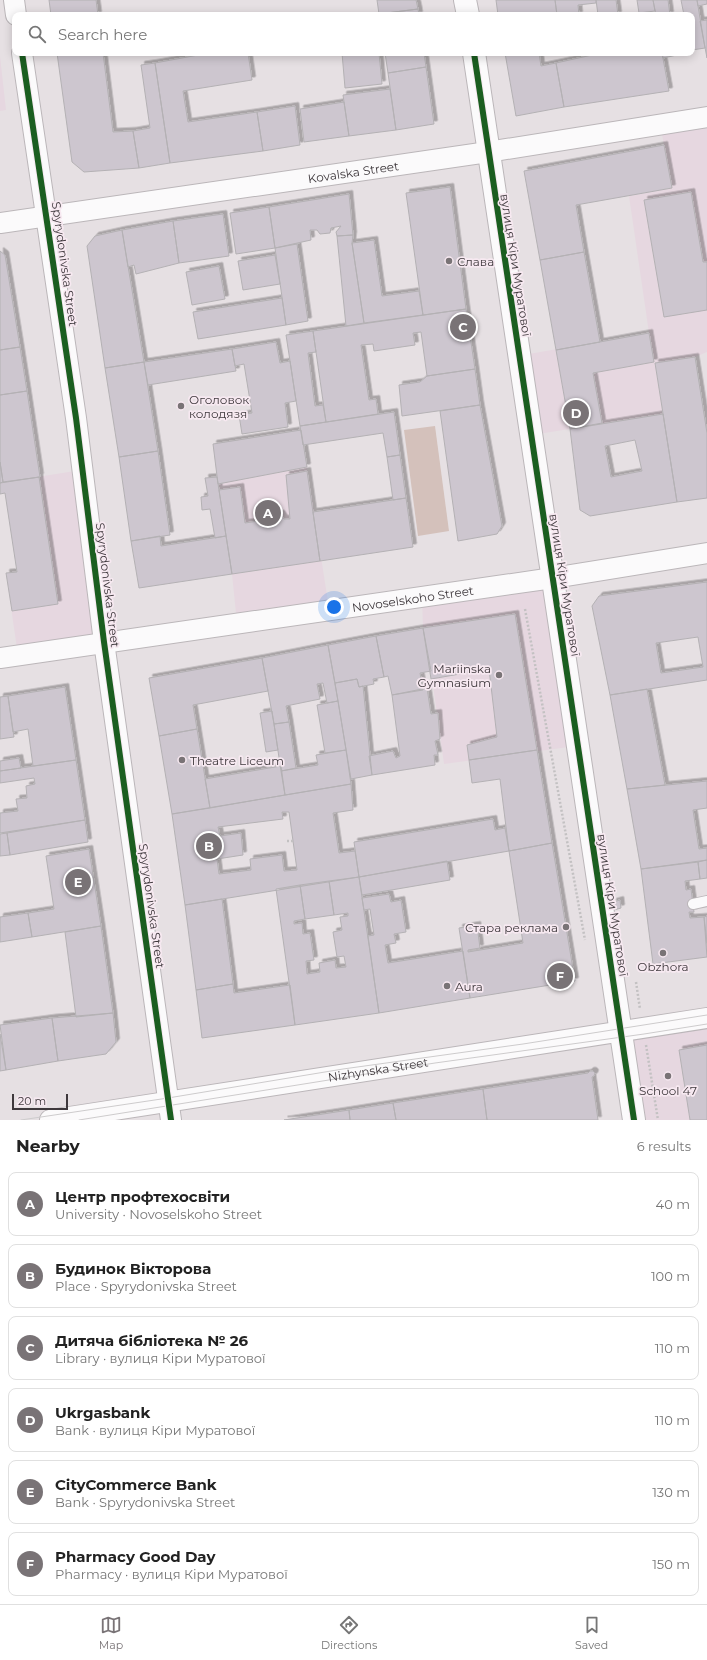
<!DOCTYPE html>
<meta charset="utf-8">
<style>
body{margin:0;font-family:Montserrat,sans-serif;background:#f6f6f6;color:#222}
.scale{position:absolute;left:12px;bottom:10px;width:56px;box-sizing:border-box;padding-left:4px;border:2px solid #3e383c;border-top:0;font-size:11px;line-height:14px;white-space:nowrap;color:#3e383c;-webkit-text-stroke:3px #f7e9f1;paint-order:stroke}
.you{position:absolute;left:334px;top:607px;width:14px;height:14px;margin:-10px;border:3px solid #fff;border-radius:50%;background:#1a73e8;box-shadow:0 0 0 6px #1a73e833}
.badge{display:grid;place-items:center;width:26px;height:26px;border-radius:50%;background:#797376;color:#fff;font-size:13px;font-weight:700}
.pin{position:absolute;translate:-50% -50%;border:2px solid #fff;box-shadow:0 1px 4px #0006}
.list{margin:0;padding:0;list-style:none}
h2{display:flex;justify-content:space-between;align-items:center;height:52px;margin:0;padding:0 16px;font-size:17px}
h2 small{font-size:13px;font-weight:400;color:#767676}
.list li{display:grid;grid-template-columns:26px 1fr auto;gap:12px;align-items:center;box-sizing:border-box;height:64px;margin:0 8px 8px;padding:0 8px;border:1px solid #e0e0e0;border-radius:8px}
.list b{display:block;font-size:15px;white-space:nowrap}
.list p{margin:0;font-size:13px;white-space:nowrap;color:#767676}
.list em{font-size:13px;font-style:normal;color:#767676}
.icon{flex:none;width:22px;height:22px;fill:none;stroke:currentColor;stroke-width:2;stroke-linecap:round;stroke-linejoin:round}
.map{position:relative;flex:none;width:707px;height:1120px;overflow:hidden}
.search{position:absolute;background:#fff;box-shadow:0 2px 10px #0003;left:12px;right:12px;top:12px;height:44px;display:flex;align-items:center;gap:10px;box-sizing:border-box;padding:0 14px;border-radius:8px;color:#767676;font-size:15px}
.sheet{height:484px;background:#fff}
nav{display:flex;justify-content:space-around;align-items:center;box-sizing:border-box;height:56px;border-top:1px solid #e0e0e0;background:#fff;font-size:11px;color:#767676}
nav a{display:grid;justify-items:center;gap:2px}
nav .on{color:#797376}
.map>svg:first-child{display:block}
.built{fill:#e6d7e0}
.green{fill:#d4c1bb}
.building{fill:#cdc6cf;stroke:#b4b1b4;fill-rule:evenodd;filter:url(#shadow)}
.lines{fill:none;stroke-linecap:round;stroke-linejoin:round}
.service-casing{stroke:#bbb6b9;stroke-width:12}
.minor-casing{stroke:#bbb6b9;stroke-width:22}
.tertiary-casing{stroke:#bbb6b9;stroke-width:24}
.path{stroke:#c3c1c2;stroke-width:2.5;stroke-dasharray:2 2;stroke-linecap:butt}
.service{stroke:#fbfafb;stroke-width:10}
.minor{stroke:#fbfafb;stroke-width:20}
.tertiary{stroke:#fbfafb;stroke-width:22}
.tram{stroke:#cdcbcc;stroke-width:1}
.cycleway-casing{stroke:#f7e9f1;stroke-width:8}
.cycleway{stroke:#1b5e20;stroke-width:6}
.poi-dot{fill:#797376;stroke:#f7e9f1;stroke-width:1.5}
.labels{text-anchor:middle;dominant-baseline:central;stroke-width:3.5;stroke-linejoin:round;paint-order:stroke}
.street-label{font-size:12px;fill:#3e383c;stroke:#f7e9f1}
.poi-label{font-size:12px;fill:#3e383c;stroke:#f7e9f1;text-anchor:start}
</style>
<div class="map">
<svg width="707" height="1120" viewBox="0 0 707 1120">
<defs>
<filter id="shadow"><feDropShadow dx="3.5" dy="-3.5" stdDeviation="0" flood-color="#0004"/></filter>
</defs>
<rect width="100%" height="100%" fill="#e6e0e3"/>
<path class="built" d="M0 56 6 110 0 111Z
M707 121V352L695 357 655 363 663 414 532 435 523 355 649 333 629 196 672 188 661 129Z
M301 430 329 608 237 623 232 574 213 444Z
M81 470 102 640 18 655 6 573 17 572 5 493 0 494V483Z
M552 579 576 746 444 764 431 671 423 628 422 597Z
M707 1020V1120H635L622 1033Z"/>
<path class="green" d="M435 426 449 531 418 536 404 430Z"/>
<path class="building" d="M49 0H96L98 15H51Z
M377 0H416L418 9 379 14Z
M496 0H555L557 15H498Z
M555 0H596V3L578 5 579 15H557Z
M596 0H616L618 15H598Z
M637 0H653L655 11 639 13Z
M653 0H668L670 15H656Z
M681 0H697L705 48 692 50V15H684Z
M697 0H707V4L698 6Z
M418 9 419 15H380L379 14Z
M707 20V58L700 21Z
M57 53H103L113 132 133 131 139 168 84 172 72 162Z
M209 53H248L252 80 183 91 188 122 257 112 263 151 170 163 155 63Z
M342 53H379L382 84 345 88Z
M385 53H424L426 67 388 73Z
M505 53H539L541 66 556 63 564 107 516 116Z
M601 53H662L669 91 564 107 556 63Z
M662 53H677V55L663 58Z
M155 63 170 163 139 168 133 131 150 128 141 65Z
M426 67 434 124 396 130 388 73Z
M390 89 396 130 349 136 343 95Z
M344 102 349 136 304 142 300 109Z
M295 106 300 145 263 151 257 112Z
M664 145 672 188 576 205 584 252 540 260 524 171Z
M450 187 466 309 423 315 406 193Z
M691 192 703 262H707V310L664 317 644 200Z
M349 194 353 235 337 236 336 232 341 226 331 228 330 233 320 234 317 230H310L311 240 275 248 269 207Z
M269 207 275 248 236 254 230 213Z
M223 214 229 256 179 263 173 221Z
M173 221 179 263 136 274 134 265 128 267 122 230Z
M122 230 144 362 105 368 87 246 95 236Z
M353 235 352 243 364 323 346 326 337 236Z
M374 240 382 296 419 291 423 315 364 323 352 243Z
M297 244 308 321 286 325 275 248Z
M0 251 5 255 20 347 0 350Z
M584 252 600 342 556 350 540 260Z
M275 255 280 284 243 290 238 261Z
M219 266 225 299 192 305 186 272Z
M282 298 286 325 198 339 193 312Z
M466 309 475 369 427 376 421 332 413 333 415 345 374 351 373 344 361 345 369 400 376 399 378 414 326 422 313 331Z
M313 331 316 352 308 353 315 406 323 405 326 422 300 426 286 335Z
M649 333 654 362 593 373 602 423 570 429 556 350Z
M276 342 280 363 290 361 296 401 285 403 288 427 242 434 239 415 252 413 244 364 235 366 232 349Z
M20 347 27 391 0 395V350Z
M232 349 236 371 148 385 144 362Z
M695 357 707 433V498L677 502 655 363Z
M144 362 158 451 119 457 105 368Z
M475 369 480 405 402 416 399 385 420 382 427 376Z
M27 391 40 477 3 482 0 462V395Z
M480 405 502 526 497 534 458 541 440 411Z
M394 412 400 455 387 457 383 433 303 445 300 426Z
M663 414 677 502 590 516 580 510 570 429ZM635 440 642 471 611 477 605 446Z
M301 430 307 467 218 484 213 444Z
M158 451 170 535 131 541 119 457Z
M400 455 406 498 393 500 387 457Z
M0 462 3 482 0 483Z
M307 471 320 561 232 574 219 490 240 487 245 523 272 519V516L276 513 281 514 284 519H290L286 475Z
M39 477 58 604 12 611 6 573 17 572 5 493 0 494V483Z
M217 477 226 536 215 538 210 509 202 510 201 497 208 496 205 478Z
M406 498 413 547 320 561 313 512Z
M160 536 161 546 226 536 232 574 139 588 131 541Z
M707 582V680L610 695 592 606 599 596ZM698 637 703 667 661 673 656 643Z
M515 614 537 750 469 760 467 745 497 737 489 669 431 679 423 628Z
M423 628 431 671 420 673 423 690 392 695 388 676 384 677 376 636Z
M376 636 384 677 373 679 374 684 359 687 357 679 335 683 328 645Z
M328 645 338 701 327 703 323 683 317 684 320 699 286 706 289 722 274 724 262 658Z
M262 658 268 691 193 705 197 729 159 736 149 678Z
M357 679 359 687 363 686 372 775 351 779 335 683Z
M65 687 76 760 33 766 28 729 13 732 8 696Z
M427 688 431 714 438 713 440 739 435 741 438 755H434L435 765 372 775 369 756 393 751 396 758 400 756 392 695Z
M647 689 665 785 627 789 610 695Z
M8 696 14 737 0 739V697Z
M338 701 346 750 325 753 317 705Z
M272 711 278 750 266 752 260 713Z
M289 722 296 768 281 771 274 724Z
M197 729 210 808 172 814 159 736Z
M346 750 351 784 285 795 281 771 318 765 316 755Z
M537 750 552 843 509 851 500 779 472 783 469 760Z
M19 758 21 768 0 771V761Z
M76 760 85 820 0 833V813L18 811 16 799 27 798 26 786 35 784 34 778 0 783V771Z
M281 766 285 795 210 808 205 779Z
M707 781V808L693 810 699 849 707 848V860L641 869 627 789Z
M351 784 353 810 333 813 339 853 355 851 359 877 185 905 172 814ZM282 812H289L297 870 284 871 282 855 250 859 251 870 219 874 217 859 243 855 241 833 220 836 218 827 283 819Z
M493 819 495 830 505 828 509 851 359 877 354 842Z
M85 820 88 842 10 855 7 833Z
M7 833 10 855 0 856V834Z
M552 843 575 981 470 998 459 928 477 925 480 948 468 950V952L523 943 509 851Z
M89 849 101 926 32 937 28 913 54 909 46 856Z
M707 860V878L700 879 698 862Z
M447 861 450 880 362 895 359 877Z
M698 862 700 879 685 881 686 890 691 889 694 912H689L690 918 704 917 707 957 653 964 641 869Z
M359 877 379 1013 295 1025 276 889 300 885 305 919 294 921V924L302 923 303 934 310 933 314 960 306 961 307 974 320 972 319 963 335 960 336 968 346 967 344 956 337 957 333 932 342 930 340 917 348 916V913L334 915 329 881Z
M329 881 334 915 305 919 300 885Z
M389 894 391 902 401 900 406 932 394 934 396 943 385 945 388 963 463 951 470 998 379 1013 368 936 374 935 370 909 364 910 362 898Z
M222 899 233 984 196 990 185 905Z
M620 900 621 908 614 910 613 902Z
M28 913 32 937 0 942V917Z
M707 916V943L704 917Z
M101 926 113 1013 76 1017 65 932Z
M233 984 234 993 290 985 295 1025 202 1038 196 990Z
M113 1013 116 1042 106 1054 58 1061 52 1018Z
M52 1018 58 1061 6 1070 0 1025Z
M0 1034 6 1070 0 1071Z
M707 1045V1120H690L679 1050Z
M590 1071H593L595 1073 594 1076 592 1077 598 1120H487L483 1089 588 1073Z
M483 1089 487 1120H396L393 1103Z
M393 1103 396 1120H350L349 1110Z
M349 1110 350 1120H284Z"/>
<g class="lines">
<defs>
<path id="service" d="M693 904 707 901"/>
<g id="minor">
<path d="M14 0 16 15"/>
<path d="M22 53 76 418 104 642 171 1120"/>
<path id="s1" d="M0 223 488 152 707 117"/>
<path id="s2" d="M0 658 553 578 707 553"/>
<path id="s3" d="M50 1120 707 1018"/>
</g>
<path id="tertiary" d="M465 0 468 15
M474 53 634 1120"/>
</defs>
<use href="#service" class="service-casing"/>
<use href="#minor" class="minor-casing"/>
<use href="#tertiary" class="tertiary-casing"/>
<path class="path" d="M525 609 585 940
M287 841H293
M636 982 640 1009
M646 1045 658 1120"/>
<use href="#service" class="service"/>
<use href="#minor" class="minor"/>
<use href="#tertiary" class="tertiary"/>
<path class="tram" d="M21 1120 168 1098 343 1069 523 1044 707 1015
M79 1120 435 1063 644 1034 707 1024"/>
<defs>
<path id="cycleway" d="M22 53 76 418 104 642 171 1120
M474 53 634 1120"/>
</defs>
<use href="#cycleway" class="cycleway-casing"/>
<use href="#cycleway" class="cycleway"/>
</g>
<g class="poi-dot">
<circle cx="449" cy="261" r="4"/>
<circle cx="181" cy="406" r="4"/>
<circle cx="499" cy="675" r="4"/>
<circle cx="182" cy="760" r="4"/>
<circle cx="566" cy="927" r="4"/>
<circle cx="663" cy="953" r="4"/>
<circle cx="447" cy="986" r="4"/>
<circle cx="668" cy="1076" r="4"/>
</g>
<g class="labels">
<g class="street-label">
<text stroke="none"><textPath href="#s1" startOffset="357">Kovalska Street</textPath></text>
<text transform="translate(65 264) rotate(82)">Spyrydonivska Street</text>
<text transform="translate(516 265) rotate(81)">вулиця Кіри Муратової</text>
<text transform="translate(108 585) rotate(83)">Spyrydonivska Street</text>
<text transform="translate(565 585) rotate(81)">вулиця Кіри Муратової</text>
<text stroke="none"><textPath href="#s2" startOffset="417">Novoselskoho Street</textPath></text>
<text transform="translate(613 905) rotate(81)">вулиця Кіри Муратової</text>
<text transform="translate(152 906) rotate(82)">Spyrydonivska Street</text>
<text stroke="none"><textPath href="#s3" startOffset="332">Nizhynska Street</textPath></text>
</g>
<g class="poi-label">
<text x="457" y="261">Слава</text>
<text x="189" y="399">Оголовок<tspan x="189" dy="14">колодязя</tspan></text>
<text x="491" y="668" text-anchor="end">Mariinska<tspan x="491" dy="14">Gymnasium</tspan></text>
<text x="190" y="760">Theatre Liceum</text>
<text x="558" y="927" text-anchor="end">Стара реклама</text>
<text x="663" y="966" text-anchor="middle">Obzhora</text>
<text x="455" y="986">Aura</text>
<text x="668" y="1090" text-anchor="middle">School 47</text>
</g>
</g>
</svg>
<div class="scale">20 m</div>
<div class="you"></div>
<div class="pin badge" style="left:268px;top:513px">A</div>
<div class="pin badge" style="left:209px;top:846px">B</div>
<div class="pin badge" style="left:463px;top:327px">C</div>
<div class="pin badge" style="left:576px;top:413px">D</div>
<div class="pin badge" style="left:78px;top:882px">E</div>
<div class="pin badge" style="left:560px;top:976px">F</div>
<div class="search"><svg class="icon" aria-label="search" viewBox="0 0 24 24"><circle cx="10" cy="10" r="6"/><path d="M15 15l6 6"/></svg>Search here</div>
</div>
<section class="sheet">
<h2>Nearby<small>6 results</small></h2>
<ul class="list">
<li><span class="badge">A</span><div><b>Центр профтехосвіти</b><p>University · Novoselskoho Street</p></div><em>40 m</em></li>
<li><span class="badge">B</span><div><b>Будинок Вікторова</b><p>Place · Spyrydonivska Street</p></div><em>100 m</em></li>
<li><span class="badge">C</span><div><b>Дитяча бібліотека № 26</b><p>Library · вулиця Кіри Муратової</p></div><em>110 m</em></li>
<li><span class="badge">D</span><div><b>Ukrgasbank</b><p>Bank · вулиця Кіри Муратової</p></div><em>110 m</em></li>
<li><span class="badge">E</span><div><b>CityCommerce Bank</b><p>Bank · Spyrydonivska Street</p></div><em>130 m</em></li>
<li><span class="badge">F</span><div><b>Pharmacy Good Day</b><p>Pharmacy · вулиця Кіри Муратової</p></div><em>150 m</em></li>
</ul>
</section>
<nav>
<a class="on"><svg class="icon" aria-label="map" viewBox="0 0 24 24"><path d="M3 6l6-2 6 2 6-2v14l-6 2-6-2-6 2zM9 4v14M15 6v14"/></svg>Map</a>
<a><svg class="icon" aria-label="directions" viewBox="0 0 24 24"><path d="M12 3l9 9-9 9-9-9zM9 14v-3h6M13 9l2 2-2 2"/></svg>Directions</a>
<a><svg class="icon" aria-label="saved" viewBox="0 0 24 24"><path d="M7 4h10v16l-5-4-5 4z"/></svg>Saved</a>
</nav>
